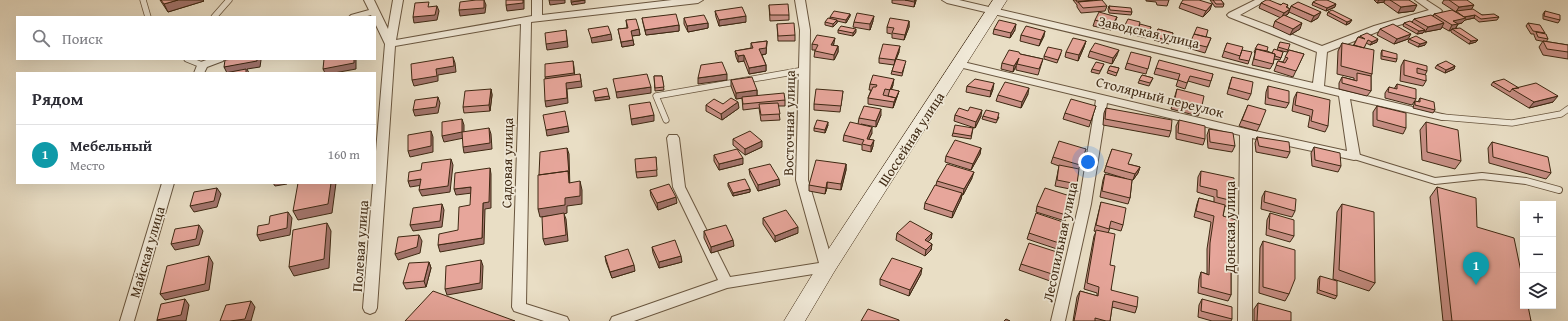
<!DOCTYPE html>
<html lang="ru">
<meta charset="utf-8">
<style>
body{margin:0;font-family:"Gentium Book Plus",serif;background:#f2f2f3;color:#2b2b33}
.controls{position:absolute;right:12px;bottom:12px;display:grid;overflow:hidden;border-radius:0px;box-shadow:0 4px 16px #0002}
.controls button{width:36px;height:36px;display:grid;place-items:center;padding:0;border:0;border-bottom:1px solid #e1e1e2;background:#fff;color:#2b2b33;font:20px sans-serif}
.you{position:absolute;left:1088px;top:162px;width:14px;height:14px;margin:-10px;border:3px solid #fff;border-radius:50%;background:#1a73e8;box-shadow:0 0 0 6px #1a73e833}
.badge{display:grid;place-items:center;width:26px;height:26px;border-radius:50%;background:#b45309;color:#fff;font-size:13px;font-weight:700}
.pin{position:absolute;translate:-50% -33px;filter:drop-shadow(0 1px 2px #0008)}
.pin::after{content:'';position:absolute;top:21px;width:14px;height:12px;background:inherit;clip-path:polygon(0 0,100% 0,50% 100%)}
.list{margin:0;padding:0;list-style:none}
h2{display:flex;justify-content:space-between;align-items:center;height:52px;margin:0;padding:0 16px;font-size:17px}
h2 small{font-size:13px;font-weight:400;color:#7c7c81}
.list li{display:grid;grid-template-columns:26px 1fr auto;gap:12px;align-items:center;box-sizing:border-box;height:60px;padding:0 16px;border-top:1px solid #e1e1e2}
.list b{display:block;font-size:15px;white-space:nowrap}
.list p{margin:0;font-size:13px;white-space:nowrap;color:#7c7c81}
.list em{font-size:13px;font-style:normal;color:#7c7c81}
.icon{flex:none;width:22px;height:22px;fill:none;stroke:currentColor;stroke-width:2;stroke-linecap:round;stroke-linejoin:round}
.map{position:relative;flex:none;width:1568px;height:321px;overflow:hidden}
.search{position:absolute;background:#fff;box-shadow:0 4px 16px #0002;left:16px;top:16px;width:360px;height:44px;display:flex;align-items:center;gap:10px;box-sizing:border-box;padding:0 14px;border-radius:0px;color:#7c7c81;font-size:15px}
.panel{position:absolute;background:#fff;box-shadow:0 4px 16px #0002;left:16px;top:72px;width:360px;height:112px;border-radius:0px}
.map>svg:first-child{display:block}
.lines{fill:none;stroke-linecap:round;stroke-linejoin:round}
.service-far1-casing{stroke:#69563f;stroke-width:7}
.service-casing{stroke:#69563f;stroke-width:8}
.minor-casing{stroke:#69563f;stroke-width:2}
.secondary-casing{stroke:#3e2812;stroke-width:1}
.service-far1{stroke:#f1ead9;stroke-width:5.5}
.service{stroke:#f1ead9;stroke-width:6}
.minor{fill:#f1ead9;fill-rule:evenodd}
.secondary{fill:#f1ead9;fill-rule:evenodd}
.wall{fill:#c78f85;stroke:#3e2812}
.shaded-wall{fill:#a2746c;stroke:#3e2812}
.building{fill:#e7a69b;stroke:#3e2812}
.labels{text-anchor:middle;dominant-baseline:central;stroke-width:3.5;stroke-linejoin:round;paint-order:stroke}
.street-label{font-size:14px;fill:#3e2812;stroke:#f1ead9}
</style>
<div class="map">
<svg width="1568" height="321" viewBox="0 0 1568 321">
<rect width="100%" height="100%" fill="#e9dec5"/>
<filter id="stains"><feTurbulence type="fractalNoise" baseFrequency=".005" numOctaves="4"/><feColorMatrix values="0 0 0 0 .2 0 0 0 0 .09 0 0 0 0 .02 0 0 0 .5 -.17"/></filter>
<radialGradient id="worn" r=".72"><stop offset=".6" stop-color="#630" stop-opacity="0"/><stop offset="1" stop-color="#630" stop-opacity=".3"/></radialGradient>
<g class="lines">
<defs>
<path id="service-far1" d="M143 0 148 17
M214 17 229 0
M187 59 202 65
M1442 117 1512 123 1561 114 1568 109
M666 120 656 96 804 70"/>
<path id="service" d="M1354 156 1435 181 1482 176 1526 181 1559 190"/>
<path id="minor" d="M364 0H374L388 29 393 0H403L396 40 532 16V0H542V15L672 0H703L698 3 531 22 526 304 567 317 569 321H544L514 311 512 307 521 24 395 46 377 308 375 312 370 314 365 312 363 308 373 183H375V163L385 44 375 23V17H372L371 15 364 17H349L351 15 369 10Z
M795 0H805L810 30 808 180 834 267 832 271 727 288 634 321H610L612 317 718 280 673 187 667 138 669 135H677L679 138 685 187 730 277 819 263 796 180 800 30Z
M942 0H959L1313 83 1317 52 1229 17 1227 15 1229 13 1255 0H1267L1240 15 1322 46 1374 26 1429 10 1415 0H1426L1440 9 1442 11 1440 13 1382 30 1327 52 1324 86 1442 114 1446 115 1448 117 1446 119 1442 120 1350 99 1360 156 1358 159 1354 160 1252 138V321H1238L1240 135 1107 103 1091 204 1065 321H1051L1079 204 1096 100 955 66 954 64 955 62 959 61 1246 129 1347 151 1339 96 947 3Z
M209 59H224L223 61 207 67 204 73H194L198 63Z
M162 183H174L134 321H120Z"/>
<path id="secondary" d="M993 0H1007L834 272 805 321H784L820 262Z"/>
</defs>
<use href="#service-far1" class="service-far1-casing"/>
<use href="#service" class="service-casing"/>
<use href="#minor" class="minor-casing"/>
<use href="#secondary" class="secondary-casing"/>
<use href="#service-far1" class="service-far1"/>
<use href="#service" class="service"/>
<use href="#minor" class="minor"/>
<use href="#secondary" class="secondary"/>
</g>
<path class="wall" d="M160 0H203L204 1 168 12Z
M892 0H916L914 7 892 3Z
M1073 0H1093L1107 6 1105 11 1081 13 1077 7V5Z
M1146 0H1169L1167 6 1157 5 1156 2 1146 1Z
M1210 0H1221L1224 4 1223 7H1215Z
M1374 0H1409L1414 11 1398 13 1384 3V2L1377 3Z
M1444 0H1467L1471 10 1482 15 1499 17 1497 20 1479 22 1474 18 1465 20 1462 23 1458 24 1456 28 1476 42 1469 44 1451 32V30L1449 31 1442 27 1441 29 1425 32H1424L1423 33 1417 34 1403 26 1404 23 1412 22 1414 19 1433 16 1434 14 1456 12 1442 3Z
M1313 2 1335 7 1326 11 1312 5Z
M1181 3 1210 10 1203 17 1179 8Z
M1261 3 1288 5 1287 7 1290 9 1291 6 1318 18 1311 22 1289 12 1288 14 1285 16 1300 29 1290 35 1273 27 1275 21 1281 18 1259 8Z
M769 5 789 15V20L770 21Z
M1109 6 1132 12 1131 15 1109 13 1108 9Z
M715 11 746 22 719 26 716 17Z
M1545 11 1560 20 1558 23 1543 19V14Z
M1328 12 1350 23 1346 25 1327 15Z
M850 14V16L846 23 837 21V23L833 27 825 25V22L830 18V17Z
M1117 17 1115 22 1111 30 1093 26 1095 20Z
M642 18 679 25V31L646 35 643 23Z
M684 18 708 23V28L688 32 684 24Z
M626 20 639 29 640 35 632 36 634 45 622 47 618 29 627 28Z
M873 21 870 30 853 27 854 22Z
M909 21V27L904 40 892 38V34L887 33V27Z
M1528 23 1545 33 1544 34 1548 39 1546 42 1536 40 1534 35V34H1531L1526 26Z
M777 24 795 35V41H778Z
M1124 27 1138 29 1151 27 1146 38 1123 32Z
M994 29 1015 30 1010 38 993 34Z
M1158 29 1173 33 1169 44 1154 40Z
M1380 29 1408 39 1394 44 1377 35Z
M838 30 856 32 853 36 838 33Z
M1021 35 1044 36 1039 46 1020 41Z
M1360 36 1377 42 1370 45 1366 43 1364 48 1372 74 1371 76V91L1367 96 1339 89V83L1342 77 1354 80V78L1337 74 1338 51 1342 43 1353 46 1358 37H1360Z
M1206 37 1211 38 1205 53 1188 48 1190 43Z
M1409 39 1425 45 1418 47 1408 42Z
M767 41 766 54 762 55 766 65V71L749 74 744 61 738 62 736 57 735 51 751 48V43Z
M1086 41 1084 47 1078 61 1065 57 1066 52Z
M1543 41 1568 45V59L1543 55 1539 47Z
M1280 42 1288 50 1287 52 1277 50Z
M834 43 833 45 838 46V52L834 60 814 57 815 50H812V44Z
M1227 43 1242 50 1249 61 1248 64 1222 57Z
M1258 44 1267 51 1272 53 1283 52 1280 60 1274 59 1273 64 1270 69 1252 65 1255 53 1254 52Z
M1289 50 1304 54 1293 77 1274 71 1278 61 1283 62Z
M1382 50 1397 59 1396 62 1381 59V53Z
M1090 51 1117 55 1112 64 1088 57Z
M899 52 896 59 905 64 902 76 891 74 894 65 879 63V58Z
M1061 53 1057 63 1044 59V56Z
M1020 54 1043 59 1038 75 1016 70V66L1013 72 1001 69 1002 63Z
M1151 57 1146 74 1125 69 1127 63Z
M1404 60 1427 71 1425 75 1426 81 1423 86 1400 81 1401 66Z
M1104 64 1099 74 1091 72 1092 69Z
M1437 65 1455 66 1454 69 1445 73 1435 68Z
M1110 66 1119 68 1116 76 1107 73Z
M1156 68 1213 74 1209 87 1188 81 1185 89 1176 86 1178 80 1154 74Z
M1142 75 1153 78 1149 86 1138 83Z
M654 76H662L664 90 655 91Z
M1232 77 1251 94 1248 100 1227 94 1230 83Z
M731 80 757 90V96L785 100V106H778L780 120 761 121 759 108 743 110 742 98 736 99 731 86Z
M1493 82 1519 88 1553 102 1529 108 1491 85Z
M870 84 893 85 891 90 899 91 898 94 893 108 868 104V98L871 90H869Z
M1397 84 1416 99 1412 105 1385 98V93L1389 87 1394 89Z
M967 86 993 89 990 97 966 92Z
M1268 86 1289 103 1286 108 1265 104 1266 92Z
M491 89 492 95 490 111 464 113 463 107Z
M1177 89 1201 110 1198 116 1171 109Z
M843 91 840 112 814 110V104Z
M1297 92 1328 126 1325 132 1308 127 1310 116 1292 111 1294 98Z
M1028 94 1021 108 996 101 998 95Z
M1420 98 1435 110 1433 113 1413 108 1414 104 1415 101 1418 102Z
M723 104 739 108 722 120 706 111V105Z
M1248 105 1260 125 1257 131 1239 126Z
M1096 106 1089 127 1063 119 1065 113Z
M1377 106 1406 128 1403 134 1373 126V112Z
M1106 108 1171 131 1169 137 1103 125 1104 113Z
M881 115 876 127 861 124 872 133 869 139 873 146 871 152 862 150V145L843 141 844 135 858 124 859 118Z
M955 115 981 116 975 128 954 121Z
M983 116 999 117 996 123 982 119Z
M1179 120 1205 139 1203 145 1176 139V126Z
M1426 122 1461 161 1455 169 1422 160 1420 130Z
M828 125 825 133 814 131V128Z
M973 128 971 139 952 136 953 133Z
M1209 129 1235 146 1232 152 1208 148 1207 135Z
M1257 137 1290 152 1287 158 1256 152 1255 143Z
M733 139 762 147 745 155 733 145Z
M1492 142 1551 173 1546 179 1489 163 1488 148Z
M1314 147 1341 166 1338 172 1312 166 1311 153Z
M981 148 980 154 971 170 945 162 946 156Z
M1086 149 1078 171 1077 184 1075 190 1055 186 1059 166 1051 163 1053 157Z
M1112 149 1128 164 1140 167 1138 173 1133 180H1132L1130 198 1128 204 1100 197 1103 180 1105 174 1127 179 1104 172Z
M714 155 743 164 719 170 714 161Z
M656 157 657 176 637 178 636 172Z
M846 164V170L841 190 827 188 825 194 809 191V185Z
M749 169 780 185 758 191 750 175Z
M1201 171 1233 201 1230 207 1225 206 1223 216 1231 261V295L1228 301 1198 293 1199 279 1201 272 1207 274V249L1211 222 1194 217 1197 204 1199 198 1214 202V197L1197 192 1198 177Z
M972 178 963 195H962L961 199 952 218 924 209 925 203 936 185 937 181Z
M728 183 750 189V192L733 196 728 186Z
M1437 187 1477 227 1531 321H1443L1430 197Z
M650 190 677 203 658 210 651 196Z
M1265 191 1295 211 1292 217 1261 209 1262 197Z
M1073 197 1065 221 1036 212 1037 206Z
M1101 202 1123 225 1121 231 1110 228 1108 233 1111 290 1137 307 1135 313 1112 307 1110 321H1073L1077 297 1080 291 1097 296V293L1084 289 1094 236 1096 232 1094 231Z
M1342 204 1375 283 1369 291 1333 279 1337 212Z
M1270 213 1294 236 1290 242 1266 235 1267 220Z
M763 218 798 233 775 242 763 224Z
M1066 223 1057 249 1027 239 1029 233Z
M704 231 734 246 711 253 704 238Z
M897 233H932L931 239 928 242 932 244 931 250 925 256 896 240Z
M1263 241 1289 294 1285 301 1259 293 1260 248Z
M652 247 682 262 659 268 653 253Z
M1060 253 1050 281 1019 270 1021 264Z
M605 256 635 271 612 278 606 262Z
M429 262 431 268 426 287 406 289 403 283Z
M921 274 909 296 880 285V279Z
M1320 276 1337 296 1335 299 1317 293 1318 279Z
M1202 299 1232 319 1231 321H1212L1198 317 1199 305Z
M1258 303 1291 321H1254V309Z"/>
<path class="shaded-wall" d="M178 0H203L204 1 168 12 164 4Z
M484 0 486 5 485 13 460 16 459 10Z
M523 0H524V9L507 11 506 5Z
M549 0H565V3L550 5Z
M585 0V3L572 5 571 2Z
M915 0H916V1L914 7Z
M1379 0H1385L1384 2 1377 3Z
M1212 4 1210 10 1203 17 1206 11Z
M1336 4 1335 7 1326 11 1327 8Z
M1417 5 1414 11 1398 13 1401 7Z
M1474 5 1471 10 1456 12 1459 7Z
M437 6 439 11 437 20 414 23 413 17Z
M1290 9 1288 14 1281 18 1284 13Z
M1321 12 1318 18 1311 22 1314 16Z
M850 14V16L846 23V20Z
M1475 15 1474 18 1465 20 1462 23 1458 24 1455 29H1452L1451 30 1449 31 1452 25 1453 21 1464 17Z
M746 16V22L719 26V20Z
M874 16 873 21 870 30V24Z
M1117 17 1115 22 1111 30 1112 25Z
M837 20V23L833 27V24Z
M1352 20 1350 23 1346 25 1347 22Z
M909 21V27L904 40 905 35Z
M708 23V28L688 32 687 26Z
M1302 23 1300 29 1290 35 1293 29Z
M1444 23 1441 29 1425 32 1428 27Z
M1016 24 1015 30 1010 38 1011 33Z
M679 25V31L646 35 645 30Z
M639 29 640 35 631 36V31Z
M856 29V32L853 36V33Z
M566 30 568 47 547 50 546 44Z
M1425 30 1423 33 1417 34 1419 31Z
M1045 31 1044 36 1039 46 1041 40Z
M611 34 612 40 592 43 591 38Z
M1411 34 1408 39 1394 44 1397 39Z
M835 38 834 43 831 50V45Z
M1378 39 1377 42 1370 45 1372 42Z
M633 40 634 45 622 47 621 42Z
M1478 40 1476 42 1469 44 1471 41Z
M767 41 766 54 760 55 759 49Z
M1086 41 1084 47 1078 61 1079 55Z
M1427 42 1425 45 1418 47 1420 44Z
M838 46V52L834 60V55Z
M900 46 899 52 894 65 895 60Z
M1119 50 1117 55 1112 64 1113 58Z
M744 55V61L738 62V56Z
M453 57 455 63 456 72 438 75V81L414 86 412 80 436 69Z
M1019 58 1016 66 1013 72 1014 66Z
M257 59H260L261 60 260 67 247 69 249 73H227L224 67Z
M354 59H356V69L334 73H325L323 69Z
M573 61 574 67 575 79 547 82 545 77Z
M766 65V71L749 74V68Z
M1455 66 1454 69 1445 73 1446 70Z
M580 74 582 87 567 89 568 103 546 107 545 101 566 83Z
M727 74V80L698 84V78Z
M894 79 893 85 889 96 890 90Z
M994 83 993 89 990 97 991 91Z
M651 87V93L617 98 616 92Z
M1029 88 1028 94 1021 108 1022 102Z
M491 89 492 95 490 111 489 105Z
M757 90V96L736 99V93Z
M899 91 898 94 893 108 894 102Z
M609 96 610 99 595 101V98Z
M1558 96 1553 102 1529 108 1534 102Z
M438 97 440 103 438 113 415 116 413 110Z
M738 102 739 108 722 120 721 114Z
M881 109V115L876 127V121Z
M982 110 981 116 975 128 976 122Z
M654 115V121L632 125 631 119Z
M462 119 464 125V138L444 142 442 136Z
M828 122V125L825 133V130Z
M568 126 569 132 547 136 546 130Z
M872 127V133L866 145 867 139Z
M489 128 491 134 492 149 464 153 463 147Z
M431 131 433 137V152L410 157 408 151Z
M874 140 873 146 871 152V146Z
M762 141V147L745 155V149Z
M567 148 569 154 570 191 569 183Z
M981 148 980 154 971 170 973 164Z
M743 158V164L719 170V164Z
M451 159 453 165 450 192 422 196 419 190Z
M846 164V170L841 190V184Z
M1140 167 1138 173 1133 180 1135 174Z
M490 168 491 174V208L485 209 484 244 440 252 438 245 482 238 483 203Z
M974 172 972 178 963 195 964 189Z
M421 179 423 185 410 187 408 181Z
M779 179 780 185 758 191V185Z
M580 181 582 190V204L567 206V213L564 214 566 219 568 241 545 245 543 239 564 214 540 217 538 209 565 198Z
M827 182V188L825 194Z
M273 183H287V184L275 186Z
M331 183H336L332 213 298 220 293 211Z
M471 187 472 193 456 195 454 189Z
M217 188 221 194 217 207 194 212 190 206Z
M750 189V192L733 196V193Z
M962 193 961 199 952 218 953 212Z
M676 197 677 203 658 210 657 203Z
M442 204 444 210 442 227 413 231 410 225Z
M288 212 292 218 290 235 260 241 257 235Z
M327 223 331 231 329 268 294 276 289 267Z
M199 225 203 231 199 245 175 250 171 244Z
M798 227V233L775 242V236Z
M932 233 931 239 924 246 925 240Z
M419 235 422 241 420 253 398 260 395 254Z
M733 240 734 246 711 253V247Z
M932 244 931 250 925 256 926 250Z
M209 256 213 263 209 290 165 300 160 294Z
M681 256 682 262 659 268V262Z
M481 260 483 266 482 289 447 295 445 289Z
M429 262 431 268 426 287 424 281Z
M634 265 635 271 612 278 610 272Z
M922 268 921 274 909 296 910 290Z
M185 299 189 305 186 321H157V320Z
M251 301 255 307 251 321H230Z"/>
<path class="building" d="M161 0H178L164 4Z
M476 0H484V8L459 10 460 2Z
M506 0H523V3L506 5Z
M571 0H585L571 2Z
M905 0H915L914 2Z
M1076 0H1093L1077 2Z
M1102 0 1107 6 1083 8 1078 2Z
M1183 0H1199L1212 4 1206 11 1181 3Z
M1213 0H1221L1224 4H1216Z
M1266 0H1269L1281 5 1283 3 1288 5 1286 7 1290 9 1284 13 1261 3Z
M1317 0H1327L1336 4 1327 8 1313 2Z
M1390 0H1409L1417 5 1401 7Z
M1449 0H1467L1474 5 1459 7Z
M429 2 428 7 437 6 435 15 413 17 415 3Z
M1298 2 1321 12 1314 16 1291 6Z
M788 4 789 15H770L769 5Z
M1109 6 1131 8 1132 12 1110 10Z
M742 7 746 16 719 20 715 11Z
M1473 9 1482 15 1494 14 1499 17 1481 19 1475 15 1464 17 1456 11Z
M1332 10 1352 20 1347 22 1328 12Z
M1452 10 1466 18 1453 21 1458 24 1452 25 1434 14Z
M834 11 850 14 846 20 830 17Z
M1545 11 1560 15V20L1544 16Z
M1099 12 1117 17 1112 25 1095 20Z
M857 13 874 16 870 24 854 22Z
M676 14 679 25 645 30 642 18Z
M704 15 708 23 687 26 684 18Z
M1284 15 1302 23 1293 29 1275 21Z
M1431 15 1444 23 1428 27 1414 19Z
M828 18 837 20 833 24 825 22Z
M890 18 909 21 905 35 892 33 894 28 887 27Z
M636 19 639 29 631 31 633 40 621 42 618 29 628 28 626 20Z
M1128 19 1140 22 1138 30 1124 27Z
M999 20 1016 24 1011 33 994 29Z
M1410 21 1425 30 1419 31 1404 23Z
M794 23 795 35 778 36 777 24Z
M1528 23 1540 25 1545 33 1533 31Z
M1140 24 1151 27 1147 35 1137 32Z
M1393 24 1411 34 1397 39 1380 29Z
M608 26 611 34 591 38 588 29Z
M841 26 856 29 853 33 838 30Z
M1026 26 1045 31 1041 40 1021 35Z
M1197 27 1208 30 1206 37 1194 34Z
M1460 28 1478 40 1471 41 1452 29Z
M1158 29 1173 33 1170 41 1155 37Z
M566 30 567 41 546 44 545 33Z
M1536 32 1546 34 1548 39 1538 37Z
M1367 33 1378 39 1372 42 1368 40 1364 48 1354 45 1358 37 1365 39 1360 36Z
M1194 34 1211 38 1207 47 1190 43Z
M817 35 835 38 831 45 838 46 834 55 815 51 818 45 812 44Z
M1416 36 1427 42 1420 44 1409 39Z
M1073 38 1086 41 1079 55 1066 52Z
M767 41 766 48 759 49 766 65 749 68 744 55 738 56 735 51 753 48 751 43Z
M1543 41 1568 45V52L1547 49Z
M1280 42 1290 44 1288 50 1278 47Z
M1095 43 1119 50 1113 58 1090 51Z
M1227 43 1243 47 1240 56 1224 51Z
M1342 43 1374 50 1372 74 1341 66Z
M883 44 900 46 895 60 879 58Z
M1258 44 1268 47 1267 51 1256 49V50L1255 49Z
M1048 47 1062 50 1058 60 1044 56Z
M1256 49 1275 54 1273 64 1254 59Z
M1274 49 1283 52 1281 58 1275 56V54L1272 53Z
M1009 50 1019 52 1020 54 1043 59 1039 69 1017 64 1019 58 1014 66 1002 63Z
M1242 50 1252 52 1249 61 1239 59Z
M1289 50 1304 54 1296 71 1276 65 1278 61 1285 63 1288 58 1285 57Z
M1382 50 1397 54V59L1382 56Z
M1131 52 1151 57 1148 69 1127 63Z
M453 57 454 66 436 69 437 76 412 80 411 64Z
M233 59H257V61L224 67 225 60Z
M324 59H354V63L323 69Z
M896 59 906 61 902 73 892 71Z
M1159 60 1213 74 1211 81 1190 76 1187 83 1178 80 1180 74 1156 68Z
M1404 60 1427 66V71L1417 68V73L1426 75V81L1404 75Z
M573 61 574 73 545 77V64Z
M1446 61 1455 66 1446 70 1437 65Z
M722 62 727 74 698 78 701 65Z
M1096 62 1104 64 1100 71 1092 69Z
M1110 66 1119 68 1117 73 1108 70Z
M246 69V73H225Z
M1357 73 1371 76V91L1342 83V77L1357 81Z
M580 74 581 81 566 83 567 98 545 101 544 79Z
M647 74 651 87 616 92 613 79Z
M873 75 894 79 890 90 885 89 883 95 896 98 894 102 868 98 873 87H876L877 85 870 84Z
M1142 75 1153 78 1150 83 1139 80Z
M654 76H662L664 87 655 88Z
M752 77 757 90 736 93 731 80Z
M1232 77 1253 82 1251 94 1229 88Z
M975 79 994 83 991 91 967 86Z
M1504 79 1519 88 1512 89 1510 92 1493 82Z
M1005 82 1029 88 1022 102 998 95Z
M1536 83 1558 96 1534 102 1512 89Z
M1397 84 1416 89V99L1388 92 1389 87 1397 89Z
M1268 86 1289 91V103L1268 98Z
M607 88 609 96 595 98 593 91Z
M491 89 489 105 463 107 465 91Z
M816 89 843 91 841 106 814 104Z
M890 89 899 91 895 100 896 98 888 96Z
M1177 89 1204 96 1201 110 1174 103Z
M1297 92 1330 100 1328 126 1311 121 1313 110 1295 105Z
M784 93 785 100 743 104 742 97Z
M438 97 436 107 413 110 415 100Z
M731 98 738 102 721 114 706 105 714 99 723 104Z
M1420 98 1434 102 1435 110 1415 105V101L1420 102Z
M1071 99 1096 106 1091 121 1065 113Z
M650 102 654 115 631 119 629 105Z
M778 103 780 114 761 115 759 104Z
M1248 105 1266 110 1260 125 1242 120Z
M864 106 881 109 876 121 859 118Z
M1377 106 1406 113V128L1377 120Z
M970 107 982 110 976 122 955 115 959 108 968 111Z
M1106 108 1172 120 1171 131 1105 119Z
M986 110 999 113 997 120 983 116Z
M565 111 568 126 546 130 543 115Z
M462 119V132L442 136V122Z
M817 120 828 122 825 130 814 128Z
M1179 120 1205 126V139L1178 133Z
M850 122 872 127 867 139 874 140 871 146 862 144 864 140 844 135Z
M1426 122 1458 130 1461 161 1427 152Z
M955 125 973 128 971 136 953 133Z
M489 128 490 143 463 147 462 132Z
M1209 129 1233 133 1235 146 1210 142Z
M431 131V146L408 151V135Z
M750 131 762 141 745 149 733 139Z
M1257 137 1289 142 1290 152 1259 146Z
M955 140 981 148 973 164 946 156Z
M1059 141 1086 149 1080 165 1053 157Z
M1492 142 1548 157 1551 173 1493 157Z
M1314 147 1340 153 1341 166 1315 160Z
M567 148 569 174 568 171 539 175 540 152Z
M737 149 743 158 719 164 714 155Z
M1112 149 1132 154 1128 164 1140 167 1135 174 1106 166Z
M656 157 657 170 636 172 635 159Z
M451 159 448 186 419 190 421 179 408 181 409 172 421 170 422 163Z
M816 160 846 164 841 184 827 182 826 188 809 185Z
M770 164 779 179 758 185 749 169Z
M947 164 974 172 964 189 937 181Z
M1059 165 1079 169 1077 184 1057 180Z
M490 168 489 202 483 203 482 238 438 245 439 234 458 230 459 207 470 205 471 187 454 189 455 173Z
M568 171 569 183 580 181V196L565 198V205L538 209V175Z
M1201 171 1234 178 1233 201 1217 197V190L1200 186Z
M1105 174 1132 180 1130 198 1102 191Z
M745 179 750 189 733 193 728 183Z
M298 183H331L328 204 293 211Z
M669 184 676 197 657 203 650 190Z
M935 185 962 193 953 212 925 203Z
M1437 187 1476 198 1477 227 1514 238 1523 281V306H1528L1531 321H1452Z
M217 188 214 201 190 206 194 192Z
M1045 188 1073 197 1066 215 1037 206Z
M1265 191 1296 199 1295 211 1264 202Z
M1199 198 1225 205 1223 216 1236 220 1231 261V295L1201 287V272L1209 275 1210 243 1214 216 1196 211Z
M1101 202 1126 208 1123 225 1111 221 1109 229 1096 225Z
M442 204 440 221 410 225 413 208Z
M1342 204 1374 212 1375 283 1339 270Z
M786 210 798 227 775 236 763 218Z
M288 212 287 228 257 235 258 226 269 224 270 216Z
M564 213 566 235 543 239 542 217Z
M1036 213 1066 223 1059 243 1029 233Z
M1270 213 1294 220V236L1269 229Z
M910 221 932 233 925 240 932 244 926 250 897 233Z
M327 223 324 259 289 267 293 230Z
M199 225 196 239 171 244 175 229Z
M726 225 733 240 711 247 704 231Z
M1096 230 1115 234 1110 265 1115 266 1111 290 1138 297 1137 307 1113 301 1110 321H1106L1095 318V321H1074L1080 291 1098 296 1099 287 1087 283Z
M419 235 417 247 395 254 398 237Z
M675 240 681 256 659 262 652 247Z
M1263 241 1295 250V279L1289 294 1263 287Z
M1029 243 1060 253 1052 274 1021 264Z
M628 249 634 265 610 272 605 256Z
M209 256 205 284 160 294 167 266Z
M892 258 922 268 910 290 880 279Z
M481 260 480 283 445 289 446 266Z
M429 262 424 281 403 283 409 263Z
M1320 276 1337 281V296L1319 290Z
M433 291 515 321H405Z
M185 299 181 315 157 320 161 304Z
M1202 299 1232 307V319L1201 311Z
M251 301 245 319 230 321H220L226 305Z
M1258 303 1291 312V321H1257Z
M868 309 899 320V321H861Z
M1006 319 1010 321H1004Z"/>
<g class="labels">
<g class="street-label">
<text transform="translate(1149 32) rotate(13)">Заводская улица</text>
<text transform="translate(1160 97) rotate(14)">Столярный переулок</text>
<text transform="translate(789 123) rotate(-89)">Восточная улица</text>
<text transform="translate(911 139) rotate(-57)">Шоссейная улица</text>
<text transform="translate(507 163) rotate(-89)">Садовая улица</text>
<text transform="translate(1230 227) rotate(-90)">Донская улица</text>
<text transform="translate(1060 242) rotate(-78)">Лесопильная улица</text>
<text transform="translate(360 246) rotate(-86)">Полевая улица</text>
<text transform="translate(147 252) rotate(-74)">Майская улица</text>
</g>
</g>
<rect width="100%" height="100%" filter="url(#stains)"/>
<rect width="100%" height="100%" fill="url(#worn)"/>
</svg>
<div class="controls">
<button>+</button>
<button>−</button>
<button><svg class="icon" aria-label="layers" viewBox="0 0 24 24"><path d="M12 4l9 5-9 5-9-5zM3 14l9 5 9-5"/></svg></button>
</div>
<div class="you"></div>
<div class="pin badge" style="left:1476px;top:285px;background:#0f9aa8">1</div>
<div class="search"><svg class="icon" aria-label="search" viewBox="0 0 24 24"><circle cx="10" cy="10" r="6"/><path d="M15 15l6 6"/></svg>Поиск</div>
<section class="panel">
<h2>Рядом<small></small></h2>
<ul class="list">
<li><span class="badge" style="background:#0f9aa8">1</span><div><b>Мебельный</b><p>Место</p></div><em>160 m</em></li>
</ul>
</section>
</div>
